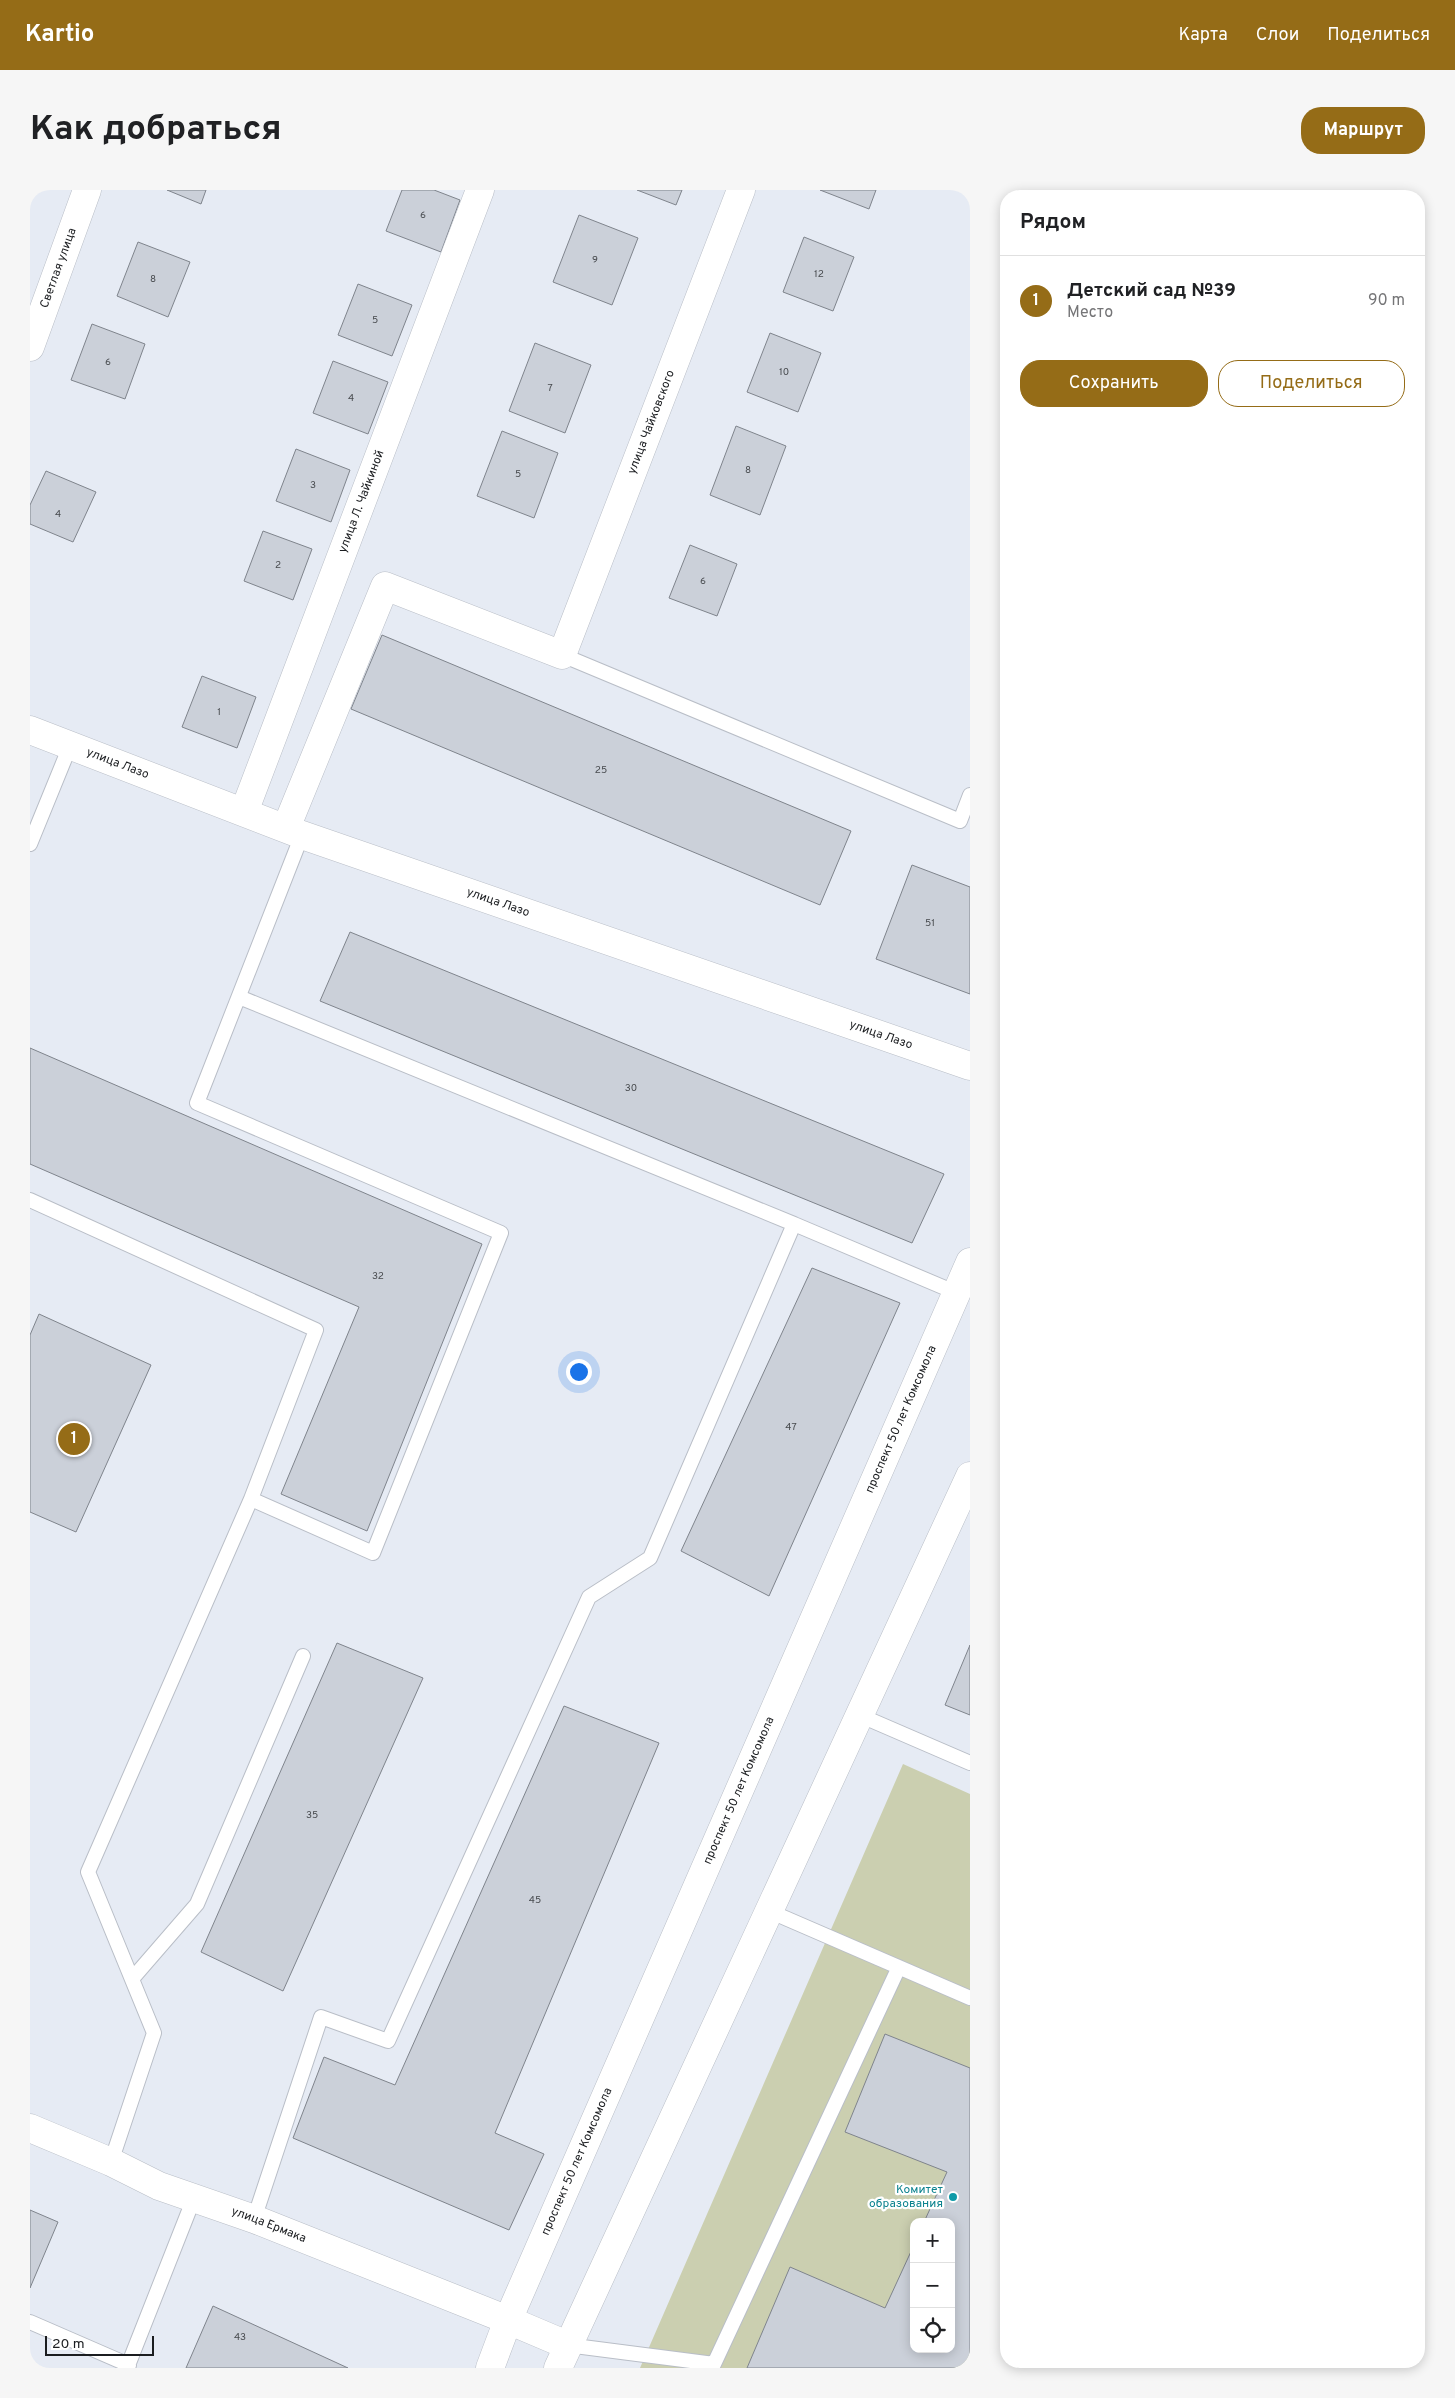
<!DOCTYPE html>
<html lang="ru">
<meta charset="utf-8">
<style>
body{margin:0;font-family:Overpass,sans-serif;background:#f6f6f6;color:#202124}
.controls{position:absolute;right:15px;bottom:15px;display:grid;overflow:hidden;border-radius:10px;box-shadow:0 2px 12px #0003}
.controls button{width:45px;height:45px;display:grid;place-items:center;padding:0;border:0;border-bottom:1px solid #e0e0e0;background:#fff;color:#202124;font:25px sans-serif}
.scale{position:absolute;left:15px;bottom:12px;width:109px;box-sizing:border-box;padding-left:5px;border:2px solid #1b1d20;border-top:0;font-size:14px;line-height:18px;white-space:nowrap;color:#1b1d20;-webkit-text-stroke:4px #fff;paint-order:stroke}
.you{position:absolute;left:548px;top:1181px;width:18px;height:18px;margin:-12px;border:4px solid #fff;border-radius:50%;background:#1a73e8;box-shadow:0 0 0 8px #1a73e833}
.badge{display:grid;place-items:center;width:32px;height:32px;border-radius:50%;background:#956c17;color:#fff;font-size:16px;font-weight:700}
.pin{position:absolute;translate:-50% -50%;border:2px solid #fff;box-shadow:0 1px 5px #0006}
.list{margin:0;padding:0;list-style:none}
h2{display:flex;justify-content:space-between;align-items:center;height:65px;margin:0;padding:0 20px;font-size:21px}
h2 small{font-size:16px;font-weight:400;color:#757577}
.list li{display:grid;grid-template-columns:32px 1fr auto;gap:15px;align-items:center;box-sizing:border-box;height:90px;padding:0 20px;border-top:1px solid #e0e0e0}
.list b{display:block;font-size:19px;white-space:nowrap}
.list p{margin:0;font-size:16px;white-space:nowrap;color:#757577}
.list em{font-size:16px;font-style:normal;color:#757577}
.actions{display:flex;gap:10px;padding:15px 20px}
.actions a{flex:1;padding:11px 0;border:1px solid #956c17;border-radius:20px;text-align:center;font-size:18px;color:#956c17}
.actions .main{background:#956c17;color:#fff}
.icon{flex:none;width:28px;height:28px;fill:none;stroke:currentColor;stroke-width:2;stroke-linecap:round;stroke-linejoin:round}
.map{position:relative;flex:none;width:940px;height:2178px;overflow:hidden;border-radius:20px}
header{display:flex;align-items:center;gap:30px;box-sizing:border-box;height:70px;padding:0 25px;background:#956c17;color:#fff}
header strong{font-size:24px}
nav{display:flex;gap:28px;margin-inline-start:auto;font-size:18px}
.intro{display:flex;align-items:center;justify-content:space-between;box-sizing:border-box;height:120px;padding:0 30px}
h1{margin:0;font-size:35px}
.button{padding:12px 22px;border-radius:20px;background:#956c17;color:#fff;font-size:18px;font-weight:700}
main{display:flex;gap:30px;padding:0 30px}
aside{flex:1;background:#fff;border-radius:20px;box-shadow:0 2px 12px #0003}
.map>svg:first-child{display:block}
.green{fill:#cbcfb0;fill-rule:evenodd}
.building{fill:#cbd0d9;stroke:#7f848c}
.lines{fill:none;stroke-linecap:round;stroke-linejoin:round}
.service-casing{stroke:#b9bec7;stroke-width:16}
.minor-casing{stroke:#b9bec7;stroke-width:29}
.tertiary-casing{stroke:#b9bec7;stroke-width:29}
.secondary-casing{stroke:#b9bec7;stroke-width:29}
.service{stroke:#fff;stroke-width:14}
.minor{stroke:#fff;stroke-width:28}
.tertiary{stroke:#fff;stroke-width:28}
.secondary{stroke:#fff;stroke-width:28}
.culture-dot{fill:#0f9aa8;stroke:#fff;stroke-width:2}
.labels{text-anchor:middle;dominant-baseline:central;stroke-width:4.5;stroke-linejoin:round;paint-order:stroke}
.number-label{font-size:10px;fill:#474a4e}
.street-label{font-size:12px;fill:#1b1d20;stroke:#fff}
.culture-label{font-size:12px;fill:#0d838f;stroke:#fff;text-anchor:end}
</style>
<header>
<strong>Kartio</strong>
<nav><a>Карта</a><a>Слои</a><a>Поделиться</a></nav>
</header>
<div class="intro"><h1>Как добраться</h1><a class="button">Маршрут</a></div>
<main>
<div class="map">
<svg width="940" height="2178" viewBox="0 0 940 2178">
<rect width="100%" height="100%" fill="#e6ebf4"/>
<path class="green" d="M873 1574 940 1604V2178H610ZM884 2032H921V2159H884Z"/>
<path class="building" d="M137 0H176L171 14Z
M372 0H404L430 10 411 62 356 41Z
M607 0H652L646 15Z
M790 0H846L839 19Z
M549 25 608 48 582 115 523 92Z
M774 47 824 67 803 121 753 102Z
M108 52 160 72 138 127 87 106Z
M328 94 382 115 362 166 308 145Z
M62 134 115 154 95 209 41 190Z
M740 143 791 163 768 222 717 202Z
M505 153 561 175 535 243 479 221Z
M303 171 358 192 338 244 283 223Z
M706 236 756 256 730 325 680 305Z
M472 241 528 263 504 328 447 306Z
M266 259 320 280 301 332 246 311Z
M16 281 66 302 43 352 0 334V315Z
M233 341 282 359 263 410 214 391Z
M660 355 707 374 687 426 639 408Z
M352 445 821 641 790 715 321 519Z
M172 486 226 507 207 558 152 537Z
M882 675 940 697V804L846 769Z
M320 742 914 984 882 1053 290 811Z
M0 858 452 1054 337 1341 251 1304 329 1117 0 974Z
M782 1078 870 1113 739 1406 651 1361Z
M9 1124 121 1175 46 1342 0 1322V1145Z
M307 1453 393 1488 253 1801 171 1762Z
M940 1455V1525L915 1515Z
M534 1516 629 1553 465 1943 514 1964 479 2040 263 1948 294 1867 365 1895Z
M855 1844 940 1878V2178H717L760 2077 855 2118 884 2055V2159H921V2032H894L917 1982 815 1942Z
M0 2020 28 2032 0 2098Z
M183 2116 318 2178H156Z"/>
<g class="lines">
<defs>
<path id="service" d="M532 465 930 631 940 605
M0 654 40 556
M209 807 764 1034 620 1368 559 1407 358 1851 291 1827 224 2029
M0 1010 286 1140 221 1309 343 1363 471 1043 167 913 272 645
M764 1034 927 1103
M829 1525 940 1573
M739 1721 940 1808
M102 1789 167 1714 273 1466
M81 1972 124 1843 58 1682 221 1309
M0 2132 99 2175
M537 2155 684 2174 869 1777
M97 2178 164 2008"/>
<g id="minor">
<path id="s1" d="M0 157 57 0"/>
<path id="s2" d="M214 622 450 0"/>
<path id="s3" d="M256 638 355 396 532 465 711 0"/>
</g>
<g id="tertiary">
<path id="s4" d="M0 540 272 645 940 876"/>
<path id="s5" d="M0 1938 81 1972 129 1996 224 2029 478 2130"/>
</g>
<g id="secondary">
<path d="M478 2130 537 2155"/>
<path id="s6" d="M460 2178 478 2130 940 1072"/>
<path d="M528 2178 940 1286"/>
</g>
</defs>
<use href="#service" class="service-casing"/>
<use href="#minor" class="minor-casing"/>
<use href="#tertiary" class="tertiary-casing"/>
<use href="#secondary" class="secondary-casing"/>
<use href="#service" class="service"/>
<use href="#minor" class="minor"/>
<use href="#tertiary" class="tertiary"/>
<use href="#secondary" class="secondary"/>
</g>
<circle class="culture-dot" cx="923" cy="2007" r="5"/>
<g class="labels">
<g class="number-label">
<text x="393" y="25">6</text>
<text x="565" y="70">9</text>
<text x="789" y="84">12</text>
<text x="123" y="89">8</text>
<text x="345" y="130">5</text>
<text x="78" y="172">6</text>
<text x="754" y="182">10</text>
<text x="520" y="198">7</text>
<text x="321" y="208">4</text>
<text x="718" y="280">8</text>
<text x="488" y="284">5</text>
<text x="283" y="295">3</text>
<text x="28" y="324">4</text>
<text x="248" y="375">2</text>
<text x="673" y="391">6</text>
<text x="189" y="522">1</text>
<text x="571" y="580">25</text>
<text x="900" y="733">51</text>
<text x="601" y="898">30</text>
<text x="348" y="1086">32</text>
<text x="761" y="1237">47</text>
<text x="282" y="1625">35</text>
<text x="505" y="1710">45</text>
<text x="210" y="2147">43</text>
</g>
<g class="street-label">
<text stroke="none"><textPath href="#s1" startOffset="84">Светлая улица</textPath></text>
<text stroke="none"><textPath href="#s3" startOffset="701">улица Чайковского</textPath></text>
<text stroke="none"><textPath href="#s2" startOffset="332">улица Л. Чайкиной</textPath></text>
<text stroke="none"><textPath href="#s4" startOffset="94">улица Лазо</textPath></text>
<text stroke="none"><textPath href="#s4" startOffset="499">улица Лазо</textPath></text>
<text stroke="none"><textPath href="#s4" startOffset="904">улица Лазо</textPath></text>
<text stroke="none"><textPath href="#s6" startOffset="1034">проспект 50 лет Комсомола</textPath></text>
<text stroke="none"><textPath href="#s6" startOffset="629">проспект 50 лет Комсомола</textPath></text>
<text stroke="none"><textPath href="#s6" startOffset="224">проспект 50 лет Комсомола</textPath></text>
<text stroke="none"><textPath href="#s5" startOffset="258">улица Ермака</textPath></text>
</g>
<g class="culture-label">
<text x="913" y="2000">Комитет<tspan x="913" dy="14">образования</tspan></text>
</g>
</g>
</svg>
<div class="controls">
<button>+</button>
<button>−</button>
<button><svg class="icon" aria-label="locate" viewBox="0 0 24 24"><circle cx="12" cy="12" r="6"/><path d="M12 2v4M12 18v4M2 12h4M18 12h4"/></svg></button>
</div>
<div class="scale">20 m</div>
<div class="you"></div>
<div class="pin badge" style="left:44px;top:1249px">1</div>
</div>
<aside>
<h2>Рядом<small></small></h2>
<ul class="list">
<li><span class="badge">1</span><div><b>Детский сад №39</b><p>Место</p></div><em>90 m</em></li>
</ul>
<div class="actions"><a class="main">Сохранить</a><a>Поделиться</a></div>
</aside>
</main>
